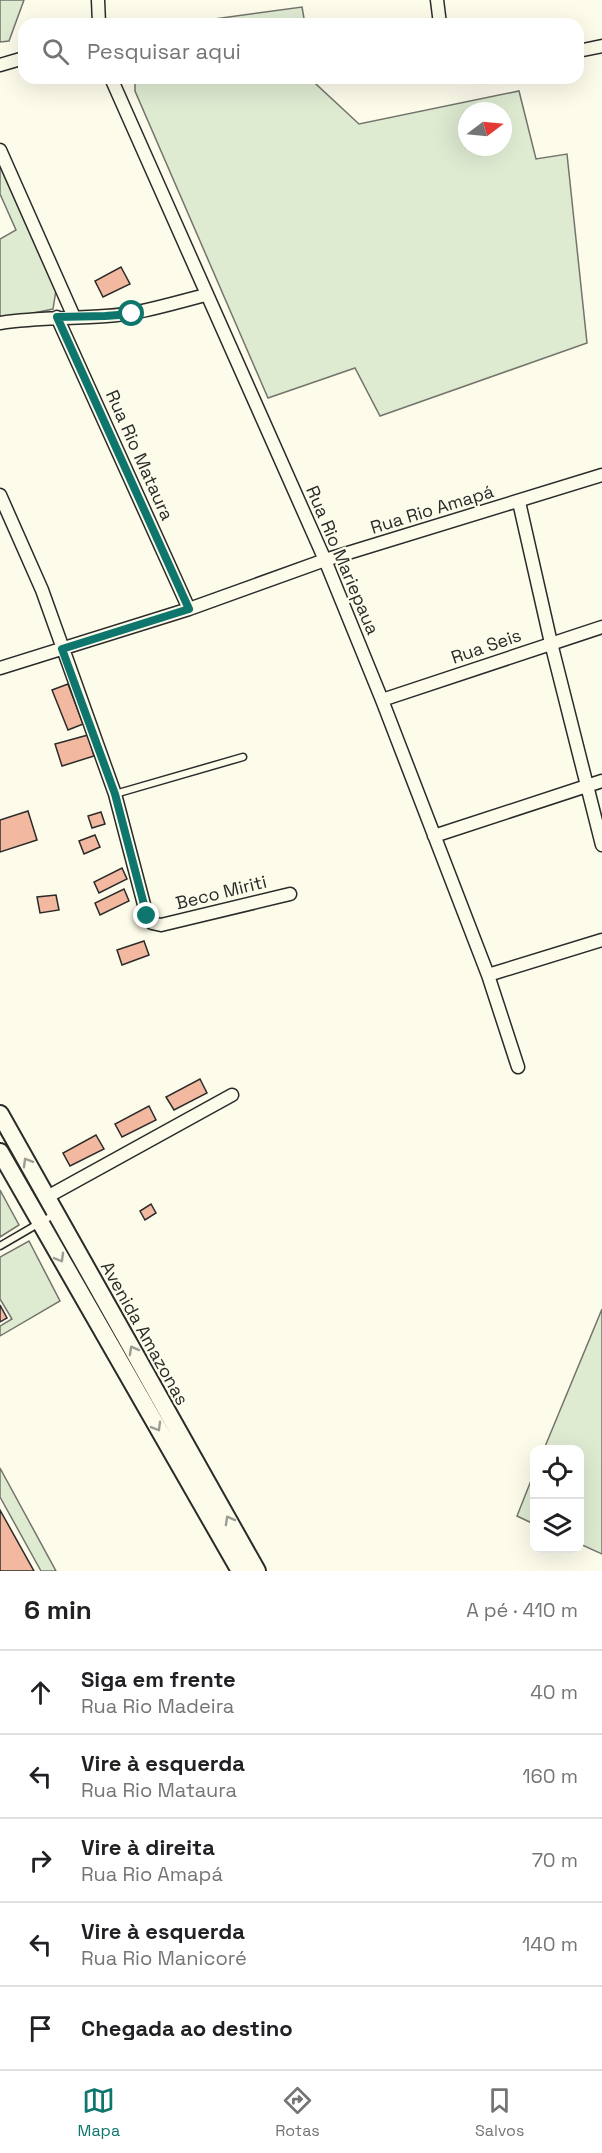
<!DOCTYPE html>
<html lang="pt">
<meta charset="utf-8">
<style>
body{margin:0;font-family:"Space Grotesk",sans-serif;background:#f2f2f2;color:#202124}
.controls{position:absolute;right:18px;bottom:18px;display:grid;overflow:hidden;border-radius:12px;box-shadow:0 6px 24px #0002}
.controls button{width:54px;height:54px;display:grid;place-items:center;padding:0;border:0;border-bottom:2px solid #e0e0e0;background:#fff;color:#202124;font:30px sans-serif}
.compass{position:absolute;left:458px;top:102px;width:54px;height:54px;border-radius:50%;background:#fff;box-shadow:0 6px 24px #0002;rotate:74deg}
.stop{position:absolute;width:18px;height:18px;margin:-14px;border:4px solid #0f766e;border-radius:50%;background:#fff}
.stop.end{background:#0f766e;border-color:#fff;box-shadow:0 2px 6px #0008}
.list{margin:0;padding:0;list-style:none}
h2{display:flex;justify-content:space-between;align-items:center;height:78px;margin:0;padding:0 24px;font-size:26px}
h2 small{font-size:20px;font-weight:400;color:#757577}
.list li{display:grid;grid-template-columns:39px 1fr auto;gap:18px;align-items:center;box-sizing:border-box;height:84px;padding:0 24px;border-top:2px solid #e0e0e0}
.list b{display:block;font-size:22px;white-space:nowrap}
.list p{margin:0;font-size:20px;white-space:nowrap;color:#757577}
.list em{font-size:20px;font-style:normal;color:#757577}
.icon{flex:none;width:33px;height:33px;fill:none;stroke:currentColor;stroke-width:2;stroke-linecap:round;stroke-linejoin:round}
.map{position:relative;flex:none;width:602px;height:1571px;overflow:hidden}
.search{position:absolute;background:#fff;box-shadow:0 6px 24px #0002;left:18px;right:18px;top:18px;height:66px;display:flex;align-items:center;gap:15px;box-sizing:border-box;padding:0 21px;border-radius:18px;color:#757577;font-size:22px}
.sheet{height:498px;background:#fff}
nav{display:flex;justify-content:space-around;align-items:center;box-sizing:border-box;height:84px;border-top:2px solid #e0e0e0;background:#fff;font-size:16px;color:#757577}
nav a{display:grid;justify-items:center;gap:3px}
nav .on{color:#0f766e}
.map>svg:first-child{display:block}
.green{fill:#deebd1;stroke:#74746e;stroke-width:1.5;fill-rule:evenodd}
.building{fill:#f2b8a0;stroke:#2b2b2b;stroke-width:1.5}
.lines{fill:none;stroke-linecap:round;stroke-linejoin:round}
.lane-casing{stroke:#2b2b2b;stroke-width:9}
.street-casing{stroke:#2b2b2b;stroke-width:15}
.secondary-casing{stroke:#2b2b2b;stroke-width:20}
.lane{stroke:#fdfbea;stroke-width:6}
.street{stroke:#fdfbea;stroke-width:12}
.secondary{stroke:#fdfbea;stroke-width:16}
.oneway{stroke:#9e9d94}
.route{stroke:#0f766e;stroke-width:8}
.labels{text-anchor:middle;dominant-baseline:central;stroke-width:4.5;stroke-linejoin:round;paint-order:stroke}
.street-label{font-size:18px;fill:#2b2b2b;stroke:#fdfbea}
</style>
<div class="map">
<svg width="602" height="1571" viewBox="0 0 602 1571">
<rect width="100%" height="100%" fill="#fdfbea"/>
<path class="green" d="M0 0H24L9 41 0 42Z
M302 7 305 24H178Z
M135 78H314L316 84 359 124 519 91 536 159 567 154 587 343 380 416 355 368 268 398 135 91ZM467 111H503V147H467Z
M0 163 56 290 53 309 0 320V239L16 230 0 194Z
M0 1190 19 1225 0 1237Z
M29 1241 60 1301 0 1336V1326L12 1319 0 1299V1257Z
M602 1309V1554L580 1544V1450L544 1449Z
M0 1468 56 1571H41L0 1497Z
M534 1473V1524L517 1516Z"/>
<path class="building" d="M121 267 130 284 103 297 95 281Z
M68 684 83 724 68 730 52 690Z
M88 735 94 756 62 766 55 744Z
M28 811 37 840 0 852V820Z
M101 812 105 824 92 828 88 816Z
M95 835 100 847 84 854 79 841Z
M122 868 127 879 99 893 94 882Z
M124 889 129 901 100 915 95 903Z
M56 895 59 910 40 913 37 897Z
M144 941 149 955 122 965 117 950Z
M200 1079 207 1093 174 1110 166 1097Z
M149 1106 156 1120 122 1137 115 1124Z
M96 1135 104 1149 70 1166 63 1153Z
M151 1204 156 1213 145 1220 140 1211Z
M0 1305 7 1318 0 1322Z
M0 1510 34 1571H0Z"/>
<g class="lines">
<defs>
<path id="lane" d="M115 794 243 757
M0 1246 55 1214"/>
<path id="street" d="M98 0 99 24
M437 0 440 24
M578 51 602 46
M0 65 24 58
M111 78 325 560 382 700 488 975 518 1067
M0 150 74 317
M57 317 189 609
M0 323C36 317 70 319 106 316 140 314 173 303 206 295
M0 495 42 590 115 794 147 916 152 923 161 925 290 894
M519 502 551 643 602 845
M0 668 189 609 325 560 602 475
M382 700 602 627
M434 836 602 781
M488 975 602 940
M47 1197 232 1095"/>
<path id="secondary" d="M0 1114 257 1571
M0 1152 240 1571"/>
</defs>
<use href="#lane" class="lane-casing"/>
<use href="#street" class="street-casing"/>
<use href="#secondary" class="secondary-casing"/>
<use href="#lane" class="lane"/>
<use href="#street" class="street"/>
<use href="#secondary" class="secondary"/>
</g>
<defs><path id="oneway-chevron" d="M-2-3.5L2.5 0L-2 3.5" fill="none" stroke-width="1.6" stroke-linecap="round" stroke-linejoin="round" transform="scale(1.5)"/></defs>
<g class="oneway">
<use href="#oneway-chevron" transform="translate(27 1162) rotate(-120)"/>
<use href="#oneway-chevron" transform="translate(60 1258) rotate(60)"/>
<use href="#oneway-chevron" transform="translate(133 1350) rotate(-119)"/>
<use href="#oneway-chevron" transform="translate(157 1427) rotate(60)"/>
<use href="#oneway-chevron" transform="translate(229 1520) rotate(-119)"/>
</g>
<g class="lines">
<path class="route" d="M132 314 105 316 57 317 189 609 62 649 115 794 147 916"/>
</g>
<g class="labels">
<g class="street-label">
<text transform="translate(140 455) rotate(66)">Rua Rio Mataura</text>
<text transform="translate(432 509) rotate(-17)">Rua Rio Amapá</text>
<text transform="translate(343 560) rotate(67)">Rua Rio Mariepaua</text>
<text transform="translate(486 646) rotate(-19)">Rua Seis</text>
<text transform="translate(221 892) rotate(-14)">Beco Miriti</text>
<text transform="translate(145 1333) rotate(61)">Avenida Amazonas</text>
</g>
</g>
</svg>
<div class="controls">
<button><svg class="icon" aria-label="locate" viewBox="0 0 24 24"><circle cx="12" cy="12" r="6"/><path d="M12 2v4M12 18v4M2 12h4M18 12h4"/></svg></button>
<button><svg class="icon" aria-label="layers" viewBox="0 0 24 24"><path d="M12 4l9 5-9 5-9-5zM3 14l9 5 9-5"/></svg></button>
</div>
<svg class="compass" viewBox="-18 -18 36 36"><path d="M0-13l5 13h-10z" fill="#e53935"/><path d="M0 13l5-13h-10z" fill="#757577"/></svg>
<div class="stop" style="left:132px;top:314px"></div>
<div class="stop end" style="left:147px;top:916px"></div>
<div class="search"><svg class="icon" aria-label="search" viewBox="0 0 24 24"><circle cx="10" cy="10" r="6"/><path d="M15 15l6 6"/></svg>Pesquisar aqui</div>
</div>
<section class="sheet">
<h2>6 min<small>A pé · 410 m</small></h2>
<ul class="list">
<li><svg class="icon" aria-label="ahead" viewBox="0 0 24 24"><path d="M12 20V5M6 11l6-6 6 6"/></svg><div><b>Siga em frente</b><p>Rua Rio Madeira</p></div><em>40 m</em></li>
<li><svg class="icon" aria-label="left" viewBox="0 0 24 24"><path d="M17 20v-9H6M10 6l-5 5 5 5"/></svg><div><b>Vire à esquerda</b><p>Rua Rio Mataura</p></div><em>160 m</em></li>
<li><svg class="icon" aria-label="right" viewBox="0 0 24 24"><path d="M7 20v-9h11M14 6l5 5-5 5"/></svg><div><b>Vire à direita</b><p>Rua Rio Amapá</p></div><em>70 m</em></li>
<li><svg class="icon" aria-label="left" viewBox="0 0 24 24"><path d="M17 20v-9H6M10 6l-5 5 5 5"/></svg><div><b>Vire à esquerda</b><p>Rua Rio Manicoré</p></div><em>140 m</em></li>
<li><svg class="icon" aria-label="arrive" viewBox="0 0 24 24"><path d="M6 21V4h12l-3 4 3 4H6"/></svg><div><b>Chegada ao destino</b></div></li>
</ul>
</section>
<nav>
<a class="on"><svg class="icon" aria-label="map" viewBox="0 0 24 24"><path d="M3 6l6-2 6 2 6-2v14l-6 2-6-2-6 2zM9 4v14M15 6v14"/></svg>Mapa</a>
<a><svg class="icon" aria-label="directions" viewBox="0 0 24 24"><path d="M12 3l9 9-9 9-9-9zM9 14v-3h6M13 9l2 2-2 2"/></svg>Rotas</a>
<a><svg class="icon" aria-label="saved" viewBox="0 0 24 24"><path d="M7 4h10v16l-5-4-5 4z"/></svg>Salvos</a>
</nav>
